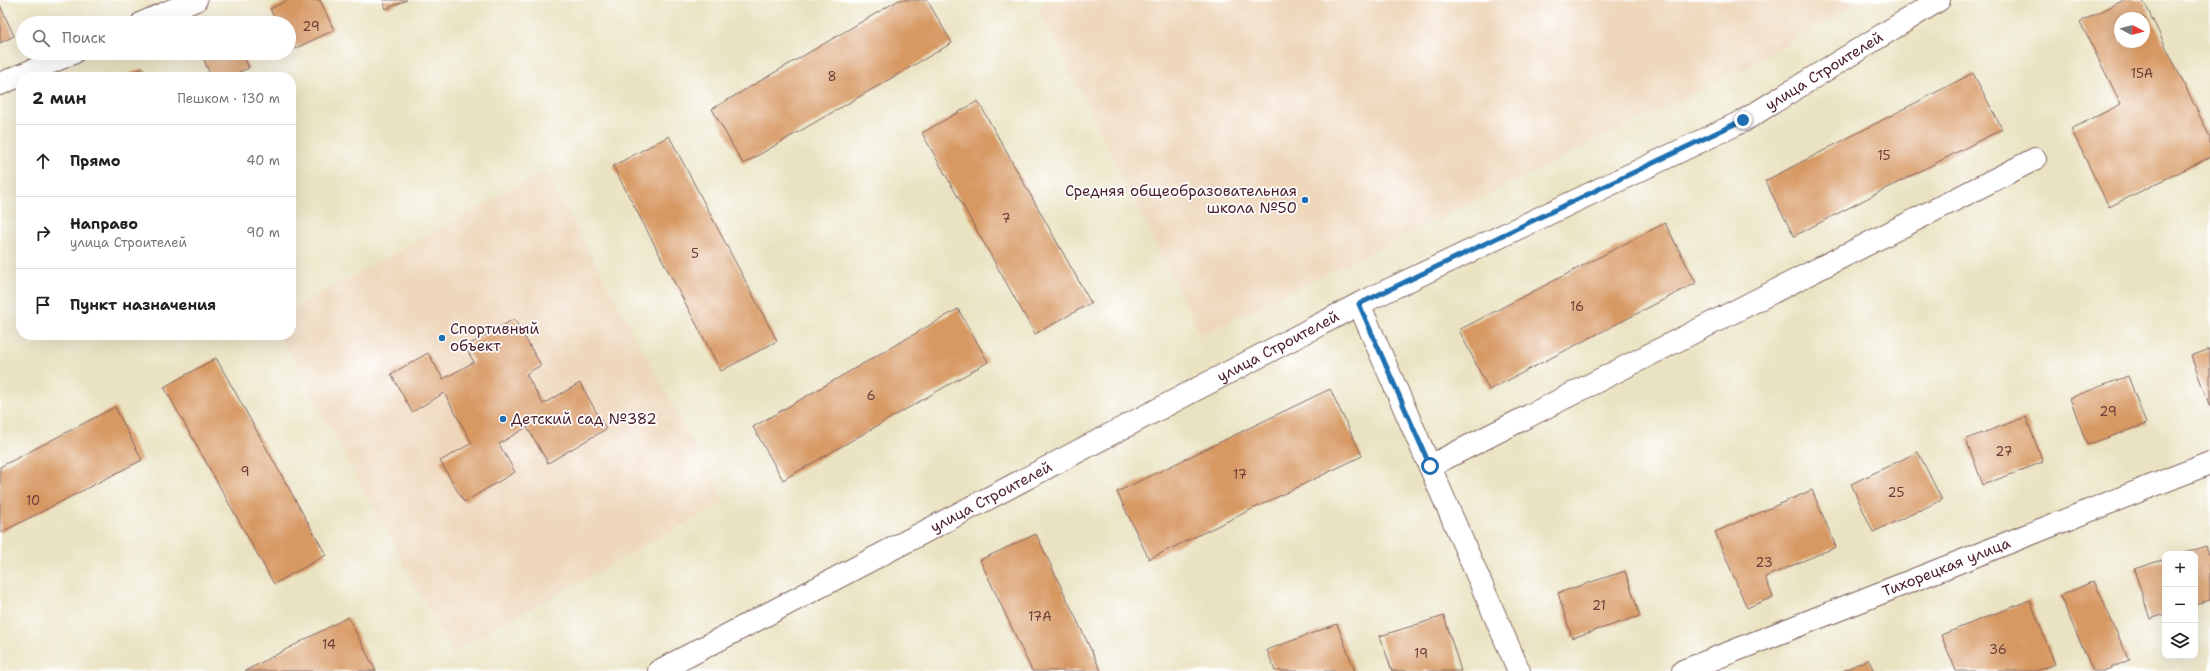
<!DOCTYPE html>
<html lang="ru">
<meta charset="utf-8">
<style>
body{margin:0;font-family:"Shantell Sans",sans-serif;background:#f6f6f6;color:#222}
.controls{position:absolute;right:12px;bottom:12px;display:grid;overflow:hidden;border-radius:8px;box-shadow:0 4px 16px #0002}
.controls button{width:36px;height:36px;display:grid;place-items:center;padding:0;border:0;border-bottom:1px solid #e0e0e0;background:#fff;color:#222;font:20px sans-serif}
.compass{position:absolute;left:2114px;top:12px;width:36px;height:36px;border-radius:50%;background:#fff;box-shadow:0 4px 16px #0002;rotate:97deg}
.stop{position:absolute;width:12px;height:12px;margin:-9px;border:3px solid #1f6fb2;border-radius:50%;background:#fff}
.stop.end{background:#1f6fb2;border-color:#fff;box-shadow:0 1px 4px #0008}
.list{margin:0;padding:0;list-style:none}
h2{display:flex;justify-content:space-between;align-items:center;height:52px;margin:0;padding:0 16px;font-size:17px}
h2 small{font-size:13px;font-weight:400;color:#767676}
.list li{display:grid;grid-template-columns:26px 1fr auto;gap:12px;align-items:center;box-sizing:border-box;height:72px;padding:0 16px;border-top:1px solid #e0e0e0}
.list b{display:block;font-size:15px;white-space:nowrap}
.list p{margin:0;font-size:13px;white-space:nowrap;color:#767676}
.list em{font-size:13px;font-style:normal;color:#767676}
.icon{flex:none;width:22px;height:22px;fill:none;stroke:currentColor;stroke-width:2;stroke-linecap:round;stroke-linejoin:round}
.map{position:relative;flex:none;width:2210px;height:671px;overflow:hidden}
.search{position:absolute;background:#fff;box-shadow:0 4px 16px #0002;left:16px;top:16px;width:280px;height:44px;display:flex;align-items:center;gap:10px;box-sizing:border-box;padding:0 14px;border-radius:22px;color:#767676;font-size:15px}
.panel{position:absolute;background:#fff;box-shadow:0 4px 16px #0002;left:16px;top:72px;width:280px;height:268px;border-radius:16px}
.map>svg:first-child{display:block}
.built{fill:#eed7bb}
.building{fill:#d79862;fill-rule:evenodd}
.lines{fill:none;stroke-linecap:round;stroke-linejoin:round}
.minor-casing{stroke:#826460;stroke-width:24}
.minor{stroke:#fff;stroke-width:22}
.route{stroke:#1f6fb2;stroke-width:5}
.poi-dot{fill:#1f6fb2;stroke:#fff;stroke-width:1.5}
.labels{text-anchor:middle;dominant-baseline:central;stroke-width:3.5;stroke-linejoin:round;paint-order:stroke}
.number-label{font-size:13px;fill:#6d3d39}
.street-label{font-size:15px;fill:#4a1f2b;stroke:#fff}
.poi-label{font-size:15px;fill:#4a1f2b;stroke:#fff;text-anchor:start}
</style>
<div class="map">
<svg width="2210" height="671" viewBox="0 0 2210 671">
<rect width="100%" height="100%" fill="#fff"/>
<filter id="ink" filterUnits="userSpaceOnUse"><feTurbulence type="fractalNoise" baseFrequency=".025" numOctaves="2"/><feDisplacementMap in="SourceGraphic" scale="8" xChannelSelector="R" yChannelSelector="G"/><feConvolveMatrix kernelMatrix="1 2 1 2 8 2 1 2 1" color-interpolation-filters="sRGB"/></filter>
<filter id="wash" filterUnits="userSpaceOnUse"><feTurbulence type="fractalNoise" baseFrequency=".012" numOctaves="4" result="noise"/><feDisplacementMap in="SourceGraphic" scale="16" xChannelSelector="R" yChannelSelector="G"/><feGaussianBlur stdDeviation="0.9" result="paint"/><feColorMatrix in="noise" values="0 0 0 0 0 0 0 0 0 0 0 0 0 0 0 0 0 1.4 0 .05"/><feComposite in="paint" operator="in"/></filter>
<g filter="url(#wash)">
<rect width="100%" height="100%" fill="#eae3c2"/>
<path class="built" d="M1047 0H1862L1750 65 1201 335 1039 8Z
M545 171 725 502 452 652 280 335H291V310Z"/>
<g id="blocks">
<path class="building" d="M288 0H320L334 30 290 51 289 23H277L270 9Z
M383 0H407L386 9Z
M899 0H927L952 43 743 164 712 109Z
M2124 0H2143L2210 137V157L2109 207 2071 129 2121 104 2080 22ZM2120 18H2144V42H2120Z
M0 5 14 36 0 43Z
M201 53H242L249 68 227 77H211Z
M143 68 147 77H121Z
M1973 73 2002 129 1794 236 1765 181Z
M978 101 1091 303 1035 334 922 133Z
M669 136 777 341 721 371 613 166Z
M1665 223 1696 283 1489 390 1459 330Z
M958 309 988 362 783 480 753 427Z
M514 319 541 365 526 374 543 404 580 383 606 429 548 463 527 427 499 444 515 472 464 502 440 461 472 443 444 393 412 412 391 374 428 353 443 379 474 362 465 347Z
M2210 349V407L2191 356Z
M216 358 326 555 274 584 164 387Z
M2128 376 2146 424 2087 445 2070 398Z
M1330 389 1362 456 1149 559 1117 492Z
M115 407 142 460 0 533V467Z
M2026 417 2043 462 1983 485 1966 439Z
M1918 452 1942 500 1873 532 1851 484Z
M1812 490 1836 547 1765 577 1773 597 1747 608 1715 532Z
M1036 534 1101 671H1032L980 560Z
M2206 546 2210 557V600L2195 604V554H2182Z
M2165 559V614L2150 619 2134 569Z
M1625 571 1640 616 1572 638 1558 593Z
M2094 581 2129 660 2104 671H2093L2060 596Z
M2030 600 2055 664 2036 671H1956L1941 635Z
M1444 616 1461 671H1392L1380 636Z
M348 617 376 671H245Z
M1337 624 1355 671H1275L1267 650Z
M1868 659 1874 671H1843Z"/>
</g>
</g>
<g filter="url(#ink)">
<use href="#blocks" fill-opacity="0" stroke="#826460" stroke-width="1"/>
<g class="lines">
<defs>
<g id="minor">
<path d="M142 23 196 0"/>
<path d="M0 84 73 53"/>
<path d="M1359 304 1519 671"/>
<path d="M1430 466 2035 159"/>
<path id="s1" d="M659 671 1359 304 1743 121 1939 0"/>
<path id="s2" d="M1683 671 2210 463"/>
</g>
</defs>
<use href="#minor" class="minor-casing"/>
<use href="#minor" class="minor"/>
</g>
</g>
<g class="lines" filter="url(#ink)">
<path class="route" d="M1430 466 1359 304 1743 120"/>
</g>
<g class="poi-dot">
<circle cx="1305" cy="200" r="4"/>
<circle cx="442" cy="338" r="4"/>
<circle cx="503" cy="419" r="4"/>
</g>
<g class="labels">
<g class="number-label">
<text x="311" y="26">29</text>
<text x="2142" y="73">15А</text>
<text x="832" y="76">8</text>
<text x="1884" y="155">15</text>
<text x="1006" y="218">7</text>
<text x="695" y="253">5</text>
<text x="1577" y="306">16</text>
<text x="871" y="395">6</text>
<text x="2108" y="411">29</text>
<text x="2004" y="451">27</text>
<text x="245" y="471">9</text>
<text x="1240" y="474">17</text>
<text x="1896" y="492">25</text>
<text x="33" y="500">10</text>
<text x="1764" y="562">23</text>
<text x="1599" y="605">21</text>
<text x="1040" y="616">17А</text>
<text x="329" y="644">14</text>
<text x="1998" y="649">36</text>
<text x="1421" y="653">19</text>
</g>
<g class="street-label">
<text stroke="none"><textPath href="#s1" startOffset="1311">улица Строителей</textPath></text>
<text stroke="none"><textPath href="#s1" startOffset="699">улица Строителей</textPath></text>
<text stroke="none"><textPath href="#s1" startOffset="375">улица Строителей</textPath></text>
<text stroke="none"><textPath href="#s2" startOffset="283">Тихорецкая улица</textPath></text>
</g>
<g class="poi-label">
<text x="1297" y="191" text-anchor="end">Средняя общеобразовательная<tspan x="1297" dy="17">школа №50</tspan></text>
<text x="450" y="329">Спортивный<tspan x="450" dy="17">объект</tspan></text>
<text x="511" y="419">Детский сад №382</text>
</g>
</g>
</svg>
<div class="controls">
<button>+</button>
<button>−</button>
<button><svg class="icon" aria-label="layers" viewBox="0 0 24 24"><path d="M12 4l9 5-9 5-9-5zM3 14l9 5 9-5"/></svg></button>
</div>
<svg class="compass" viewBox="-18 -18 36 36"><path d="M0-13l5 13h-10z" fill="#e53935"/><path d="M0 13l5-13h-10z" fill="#767676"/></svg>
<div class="stop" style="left:1430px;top:466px"></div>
<div class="stop end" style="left:1743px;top:120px"></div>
<div class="search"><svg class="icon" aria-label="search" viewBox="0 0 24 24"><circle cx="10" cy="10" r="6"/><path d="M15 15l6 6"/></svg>Поиск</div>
<section class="panel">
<h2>2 мин<small>Пешком · 130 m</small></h2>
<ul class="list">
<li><svg class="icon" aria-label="ahead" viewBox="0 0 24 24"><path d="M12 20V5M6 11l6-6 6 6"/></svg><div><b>Прямо</b></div><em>40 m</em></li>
<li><svg class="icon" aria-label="right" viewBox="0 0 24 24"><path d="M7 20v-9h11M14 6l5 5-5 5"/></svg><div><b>Направо</b><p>улица Строителей</p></div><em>90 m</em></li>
<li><svg class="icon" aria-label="arrive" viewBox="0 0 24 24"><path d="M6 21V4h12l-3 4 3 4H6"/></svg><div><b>Пункт назначения</b></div></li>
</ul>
</section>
</div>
